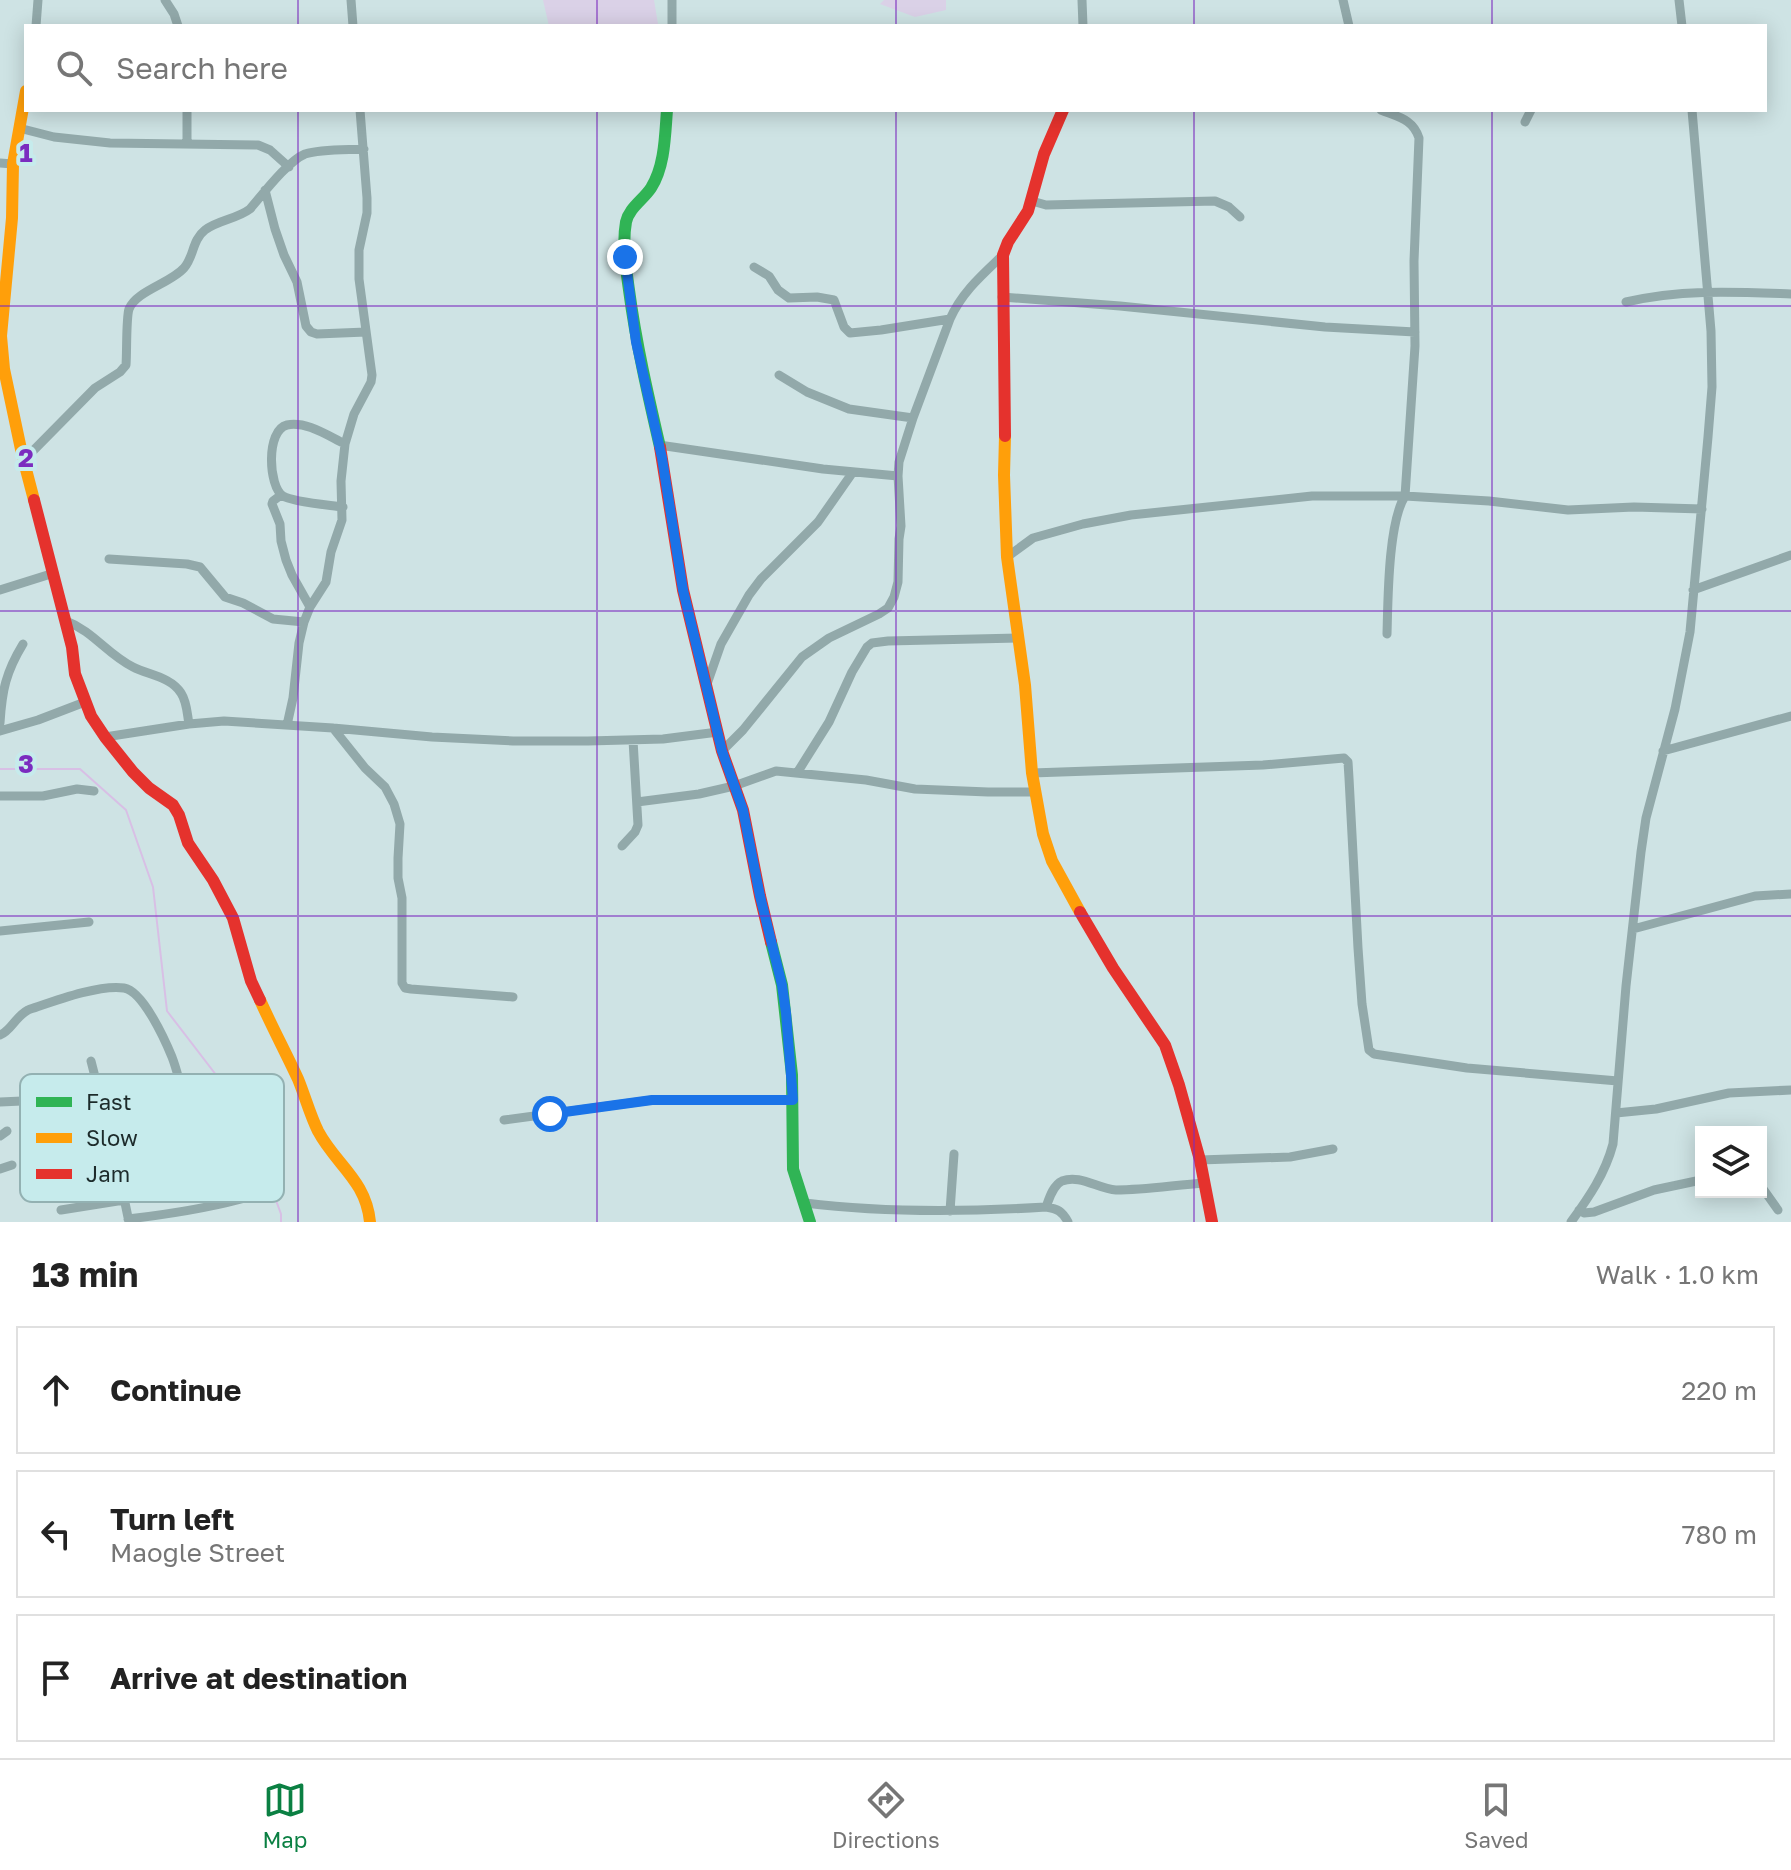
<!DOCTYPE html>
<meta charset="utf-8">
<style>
body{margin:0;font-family:"Golos Text",sans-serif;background:#f2f2f2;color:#222}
.controls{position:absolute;right:24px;bottom:24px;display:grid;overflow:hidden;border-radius:0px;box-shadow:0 4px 20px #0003}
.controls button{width:72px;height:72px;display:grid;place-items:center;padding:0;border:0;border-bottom:2px solid #e0e0e0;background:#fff;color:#222;font:40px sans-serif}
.stop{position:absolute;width:24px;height:24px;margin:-18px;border:6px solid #1a73e8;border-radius:50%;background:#fff}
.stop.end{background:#1a73e8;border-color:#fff;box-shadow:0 2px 8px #0008}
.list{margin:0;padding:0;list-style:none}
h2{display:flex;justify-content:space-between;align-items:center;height:104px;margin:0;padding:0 32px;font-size:34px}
h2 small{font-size:26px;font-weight:400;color:#767676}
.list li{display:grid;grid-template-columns:52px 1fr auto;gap:24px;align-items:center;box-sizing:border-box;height:128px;margin:0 16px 16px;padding:0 16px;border:2px solid #e0e0e0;border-radius:0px}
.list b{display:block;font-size:30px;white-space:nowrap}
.list p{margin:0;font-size:26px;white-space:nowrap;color:#767676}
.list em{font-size:26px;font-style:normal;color:#767676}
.icon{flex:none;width:44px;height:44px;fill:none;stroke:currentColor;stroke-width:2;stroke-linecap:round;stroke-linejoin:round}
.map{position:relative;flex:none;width:1791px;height:1222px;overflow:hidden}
.search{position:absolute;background:#fff;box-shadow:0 4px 20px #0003;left:24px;right:24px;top:24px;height:88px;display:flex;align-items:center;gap:20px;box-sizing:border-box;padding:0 28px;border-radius:0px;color:#767676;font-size:30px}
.sheet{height:536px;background:#fff}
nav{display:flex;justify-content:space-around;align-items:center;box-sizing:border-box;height:112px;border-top:2px solid #e0e0e0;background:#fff;font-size:22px;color:#767676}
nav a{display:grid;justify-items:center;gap:4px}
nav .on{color:#0b8043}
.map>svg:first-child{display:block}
.green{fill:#dad1e7}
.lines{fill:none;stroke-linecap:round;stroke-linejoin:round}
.stream{stroke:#d8bfe5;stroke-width:2}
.street{stroke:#92a9aa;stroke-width:9}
.fast{stroke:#30b455;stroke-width:12}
.slow{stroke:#ff9f0a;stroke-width:12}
.jam{stroke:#e5322d;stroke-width:12}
.route{stroke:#1a73e8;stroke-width:10}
.grid{fill:none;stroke:#7b2cbf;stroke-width:2;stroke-opacity:0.55}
.key{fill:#c6ebec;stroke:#93b1b2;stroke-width:2}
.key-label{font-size:22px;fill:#1d2b2b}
.grid-label{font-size:26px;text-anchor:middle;font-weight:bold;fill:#7b2cbf;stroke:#c6ebec;stroke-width:8;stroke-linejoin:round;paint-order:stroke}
</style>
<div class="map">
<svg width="1791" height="1222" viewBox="0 0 1791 1222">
<rect width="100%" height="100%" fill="#cee3e4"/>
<path class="green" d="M543 0H654L658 24 657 26H549Z
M884 0H946V10L915 17 880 4Z"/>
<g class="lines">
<path class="stream" d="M0 769H80L126 810 153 887 167 1011 243 1110 281 1214V1222"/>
<path class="street" d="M165 0 174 14 178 26
M351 0 353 26
M672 0V26
M1082 0 1083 26
M1343 0 1349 26
M1679 0 1682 26
M36 26 38 0
M1381 110C1398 117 1413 119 1419 138L1414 261 1415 346 1405 496C1388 523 1388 601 1387 634
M1525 122 1531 110
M19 128 54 137 110 143 258 145 270 150 289 167
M187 143V110
M0 163 13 164
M265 190 275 229 284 255 297 282 306 326 311 332 317 334 366 332
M1032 201 1046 205 1215 201 1229 207 1240 217
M754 267 769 276 778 290 789 298 817 297 834 300 844 327 850 333 881 330 950 319
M1002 297 1120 306 1325 327 1415 332
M1626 302C1682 289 1735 292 1791 294
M779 375 807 392 849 409 913 418
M659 445 823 469 898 476
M23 461 95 388 120 372 126 365C127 353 126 318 129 309 136 291 171 283 184 268 194 257 192 240 205 230 218 220 237 219 250 209 263 194 288 161 305 154 321 149 347 150 364 149
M281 495 273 501 272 504 280 524 281 541 286 560 292 575 310 607
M343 507C330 505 292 502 283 496 268 486 266 430 287 425 307 421 328 436 345 444
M1007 557 1033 538 1083 524 1131 515 1312 496H1405L1489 501 1568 510 1634 507 1702 509
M109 559 187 564 200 567 225 597 243 603 273 619 304 622
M0 590 54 573
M1693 590 1791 555
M66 621C93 631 107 654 133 667 149 675 171 677 181 693 187 702 187 713 189 724
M707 684 721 644 749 595 761 579 818 522 853 472
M0 723C2 690 6 672 23 644
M287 725 293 698 299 643 304 622 310 607 326 582 331 552 342 520 341 481 345 444 354 414 371 382 372 375 359 279V250L367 213V198L360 110
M333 728 365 768 385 787 394 804 400 824 398 858V878L402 898V983L405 988 411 989 513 997
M0 731 38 720 85 702
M105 737 189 724 224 721 333 728 432 737 513 741H588L663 739 718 732
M722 751 743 730 802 657 829 638 879 614 888 608 894 597 898 582 899 539 901 526 898 476 899 462 913 418 950 319C962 292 982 275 1003 255
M1663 751 1791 716
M797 773 829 722 852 672 867 647 872 643 888 641 1019 638
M1032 773 1263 765 1344 758 1348 762 1349 778 1358 948 1362 1004 1369 1050 1374 1054 1467 1068 1618 1081
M0 796H43L77 789 94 791
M637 802 699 794 734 786 776 771 866 780 915 789 988 792H1035
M622 846 635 832 638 825 633 740
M1633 929 1755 896 1791 894
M0 931 89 922
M0 1035C11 1031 15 1017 28 1010 52 1002 99 984 124 988 143 991 165 1040 172 1057 180 1078 184 1101 189 1123L188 1131C167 1146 140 1150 115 1155
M91 1061 115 1155 129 1222
M0 1102 66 1099 98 1090
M1616 1113 1656 1109 1729 1093 1791 1090
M504 1120 652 1100H793
M0 1136 7 1131
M53 1145 77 1143 109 1135
M1200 1160 1290 1157 1333 1149
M0 1169 12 1165
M1761 1186 1778 1210
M805 1203C885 1213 965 1212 1046 1207 1058 1209 1062 1211 1068 1222
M1046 1207C1049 1199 1053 1185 1062 1181 1080 1174 1098 1189 1116 1190 1145 1190 1175 1185 1204 1183
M61 1210 124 1200
M1579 1210 1584 1213 1594 1212 1654 1190 1701 1180
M950 1211 954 1154
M128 1219C171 1214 211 1208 252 1196
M1571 1222C1589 1197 1605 1174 1613 1144L1626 986 1641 852 1646 818 1675 709 1690 632 1708 437 1712 387 1711 331 1692 110"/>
<path class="fast" d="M660 447C648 395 636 343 629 290 626 268 622 244 626 222 629 208 643 200 651 188 665 166 665 135 667 110
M771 942 782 985 792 1075 793 1169 810 1222"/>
<path class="slow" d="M26 91 13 164 12 218 1 336 4 369 22 454 34 500
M1005 436 1004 475 1007 557 1025 685 1032 773 1043 834 1052 861 1080 912
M260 1000C272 1027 286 1053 298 1079 305 1096 310 1115 318 1131 336 1165 366 1180 370 1222"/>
<path class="jam" d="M1005 436 1003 255 1008 242 1028 211 1044 154 1063 110
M660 447 683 590 722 751 743 810 760 896 771 942
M34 500 72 647 75 674 91 716 105 737 133 772 149 788 173 805 179 815 188 843 213 880 233 918 251 981 260 1000
M1080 912 1113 968 1165 1045 1179 1085 1200 1160 1212 1222"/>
</g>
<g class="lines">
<path class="route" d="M550 1114 652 1100H793L786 1013 782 985 760 896 743 810 722 751 683 590 662 458 636 342 625 257"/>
</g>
<path class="grid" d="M298 0V26M597 0V26M896 0V26M1194 0V26M1492 0V26M298 110V1222M597 110V1222M896 110V1222M1194 110V1222M1492 110V1222M0 306H1791M0 611H1791M0 916H1791"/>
<rect x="20" y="1074" width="264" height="128" rx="12" class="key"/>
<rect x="36" y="1097" width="36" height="10" fill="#30b455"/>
<rect x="36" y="1133" width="36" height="10" fill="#ff9f0a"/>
<rect x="36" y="1169" width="36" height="10" fill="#e5322d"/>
<g class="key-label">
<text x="86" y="1110">Fast</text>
<text x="86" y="1146">Slow</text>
<text x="86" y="1182">Jam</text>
</g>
<g class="grid-label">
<text x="26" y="162">1</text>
<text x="26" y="467">2</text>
<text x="26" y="773">3</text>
</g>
</svg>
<div class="controls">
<button><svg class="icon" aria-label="layers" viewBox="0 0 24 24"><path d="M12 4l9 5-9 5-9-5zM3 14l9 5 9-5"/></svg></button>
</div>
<div class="stop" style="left:550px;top:1114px"></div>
<div class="stop end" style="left:625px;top:257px"></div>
<div class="search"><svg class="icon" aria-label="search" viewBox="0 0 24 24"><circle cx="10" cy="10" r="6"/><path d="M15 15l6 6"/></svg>Search here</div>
</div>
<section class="sheet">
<h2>13 min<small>Walk · 1.0 km</small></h2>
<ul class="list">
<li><svg class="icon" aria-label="ahead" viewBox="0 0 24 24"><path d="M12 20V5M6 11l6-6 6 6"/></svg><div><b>Continue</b></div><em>220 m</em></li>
<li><svg class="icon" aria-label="left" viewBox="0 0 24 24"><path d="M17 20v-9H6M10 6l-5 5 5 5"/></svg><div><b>Turn left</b><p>Maogle Street</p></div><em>780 m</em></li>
<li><svg class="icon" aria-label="arrive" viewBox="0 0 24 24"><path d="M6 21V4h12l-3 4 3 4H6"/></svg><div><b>Arrive at destination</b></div></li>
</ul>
</section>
<nav>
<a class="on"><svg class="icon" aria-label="map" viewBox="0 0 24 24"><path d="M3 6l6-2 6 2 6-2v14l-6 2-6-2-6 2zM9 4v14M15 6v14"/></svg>Map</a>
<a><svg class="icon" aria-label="directions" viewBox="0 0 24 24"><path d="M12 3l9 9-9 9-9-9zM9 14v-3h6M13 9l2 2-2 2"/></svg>Directions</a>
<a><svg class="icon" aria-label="saved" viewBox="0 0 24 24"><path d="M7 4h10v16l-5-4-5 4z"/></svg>Saved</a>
</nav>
